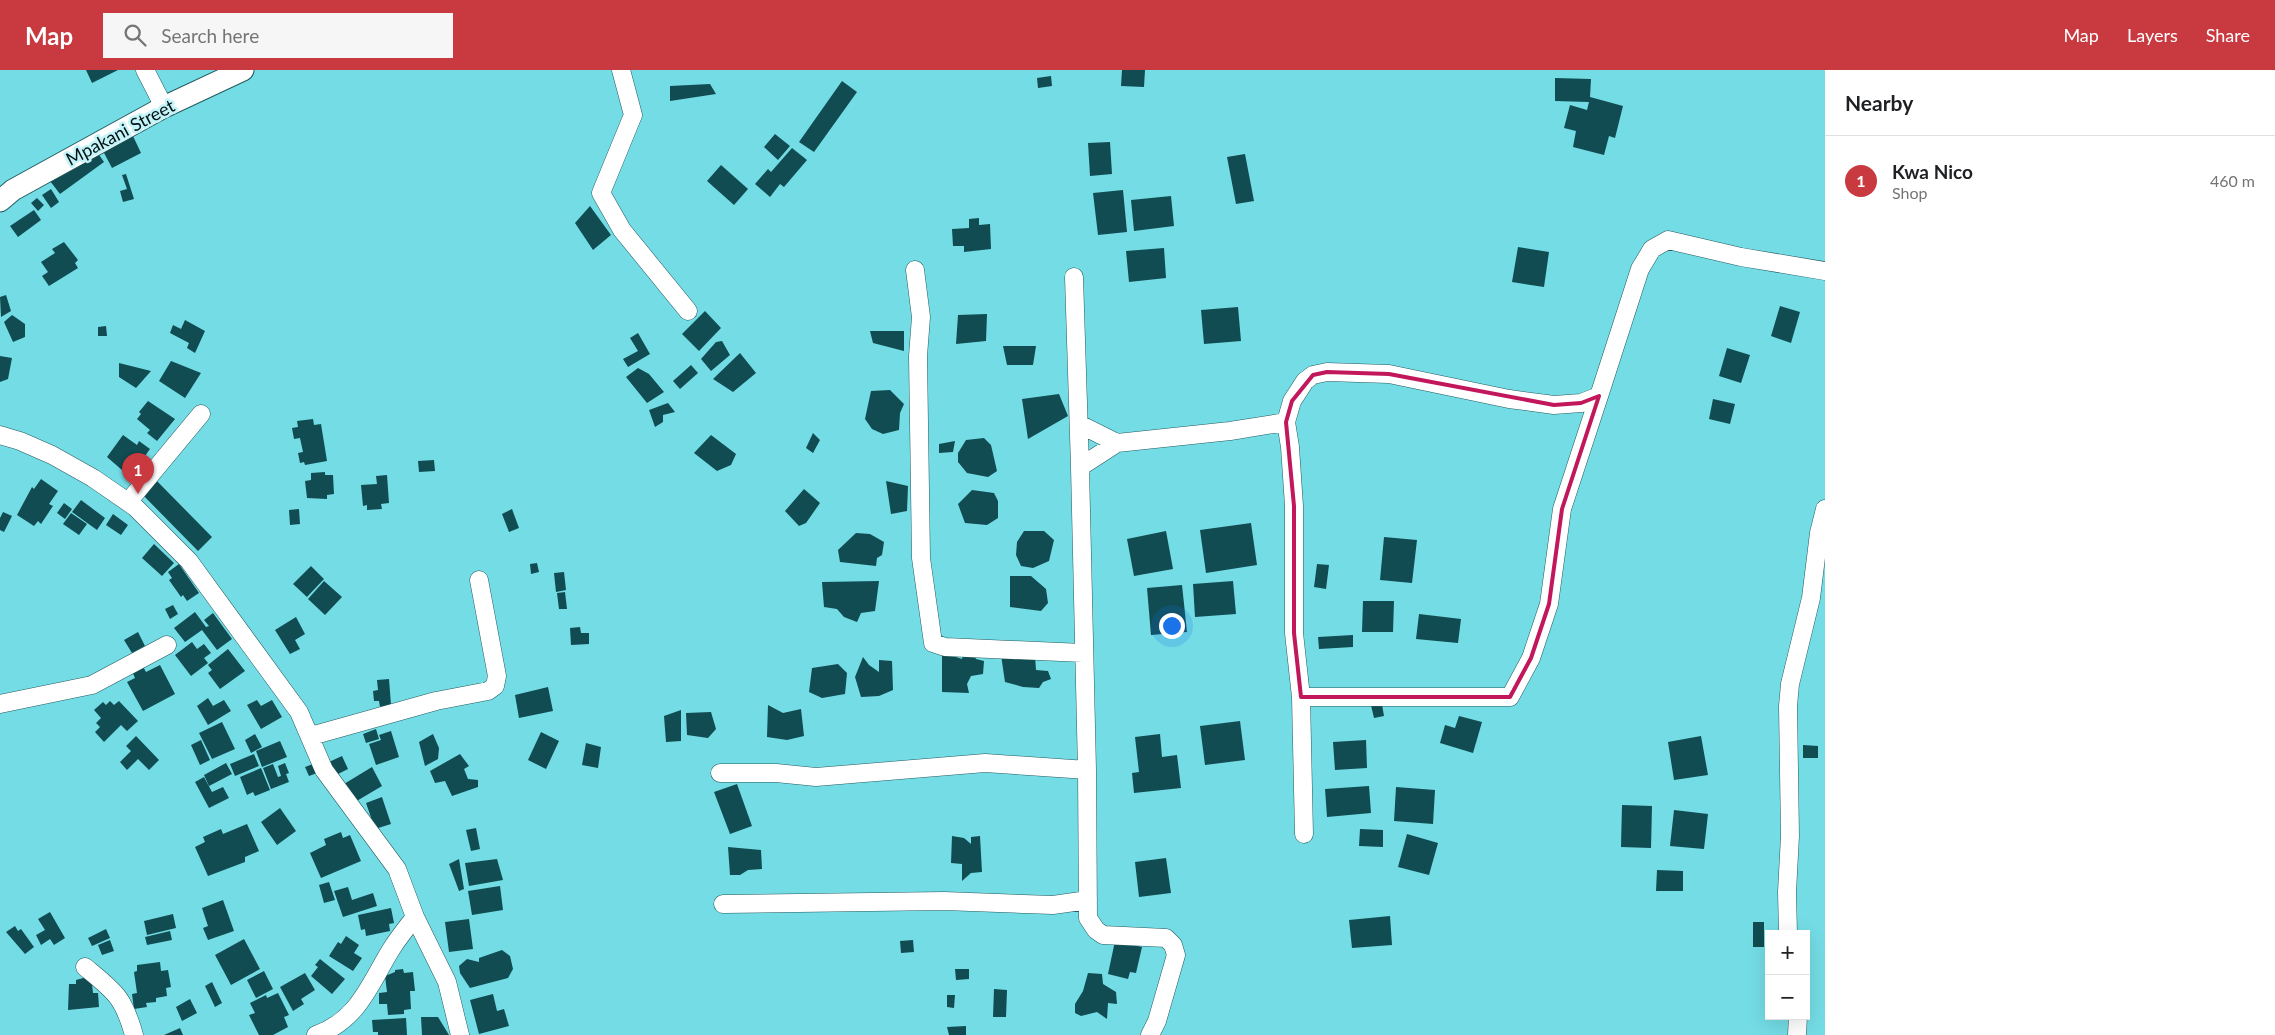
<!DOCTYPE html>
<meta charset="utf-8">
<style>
body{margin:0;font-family:Lato,sans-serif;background:#f6f6f6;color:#202124}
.controls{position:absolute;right:15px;bottom:15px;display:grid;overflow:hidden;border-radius:0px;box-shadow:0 5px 20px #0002}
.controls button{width:45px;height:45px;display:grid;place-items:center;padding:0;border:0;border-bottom:1px solid #e0e0e0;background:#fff;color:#202124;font:25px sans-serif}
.you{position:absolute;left:1171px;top:555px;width:18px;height:18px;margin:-12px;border:4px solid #fff;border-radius:50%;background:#1a73e8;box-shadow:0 0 0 8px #1a73e833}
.badge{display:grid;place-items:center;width:32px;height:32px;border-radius:50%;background:#c93940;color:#fff;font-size:16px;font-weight:700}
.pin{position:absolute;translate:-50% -41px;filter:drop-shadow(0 1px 2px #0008)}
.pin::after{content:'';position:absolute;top:26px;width:18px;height:15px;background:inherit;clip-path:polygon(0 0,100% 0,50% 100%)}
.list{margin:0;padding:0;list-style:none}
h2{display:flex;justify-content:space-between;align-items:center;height:65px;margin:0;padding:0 20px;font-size:21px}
h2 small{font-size:16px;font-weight:400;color:#757577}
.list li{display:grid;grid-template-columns:32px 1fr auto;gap:15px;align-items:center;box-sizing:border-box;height:90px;padding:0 20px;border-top:1px solid #e0e0e0}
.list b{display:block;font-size:19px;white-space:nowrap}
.list p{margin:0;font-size:16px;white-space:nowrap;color:#757577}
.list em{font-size:16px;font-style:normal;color:#757577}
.icon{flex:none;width:28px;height:28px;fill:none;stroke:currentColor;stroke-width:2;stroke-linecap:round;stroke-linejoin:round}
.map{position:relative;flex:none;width:1825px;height:965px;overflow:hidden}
header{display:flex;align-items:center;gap:30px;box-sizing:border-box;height:70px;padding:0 25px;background:#c93940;color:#fff}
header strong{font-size:24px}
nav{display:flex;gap:28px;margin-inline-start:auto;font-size:18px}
.search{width:350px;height:45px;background:#f6f6f6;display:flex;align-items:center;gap:12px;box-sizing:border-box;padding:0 18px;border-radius:0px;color:#757577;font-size:19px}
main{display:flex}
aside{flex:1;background:#fff}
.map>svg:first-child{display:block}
.building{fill:#104c51}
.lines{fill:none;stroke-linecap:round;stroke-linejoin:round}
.minor-casing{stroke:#235b60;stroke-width:19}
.tertiary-casing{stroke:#235b60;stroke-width:23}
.minor{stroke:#fff;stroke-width:18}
.tertiary{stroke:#fff;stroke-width:21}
.marked{fill:none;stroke:#c2185b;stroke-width:4;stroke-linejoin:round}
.labels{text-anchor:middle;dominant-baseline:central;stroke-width:5;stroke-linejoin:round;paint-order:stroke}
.street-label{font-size:18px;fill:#001214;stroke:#c5f4f8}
</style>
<header>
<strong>Map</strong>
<div class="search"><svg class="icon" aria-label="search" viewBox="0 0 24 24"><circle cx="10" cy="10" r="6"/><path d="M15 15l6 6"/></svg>Search here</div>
<nav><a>Map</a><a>Layers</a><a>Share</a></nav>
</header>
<main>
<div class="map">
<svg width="1825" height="965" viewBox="0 0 1825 965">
<rect width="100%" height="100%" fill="#74dce5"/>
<path class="building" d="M86 0H118L92 13Z
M1122 0H1145L1144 17 1121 16Z
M1051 6 1052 16 1038 18 1037 8Z
M1555 8 1591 9 1590 27 1623 36 1615 68 1609 66 1604 85 1573 77 1576 61 1564 58 1570 35 1587 40 1589 32 1555 31Z
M842 11 857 22 814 82 799 72Z
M710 14 716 24 670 31V16Z
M132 64 141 83 112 98 102 79Z
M775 64 790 76 778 90 764 77Z
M1110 72 1112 104 1090 106 1088 73Z
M792 78 807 90 784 117 780 114 770 127 755 114 768 99 771 102Z
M95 79 104 92 60 124 50 111Z
M1245 84 1254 131 1236 134 1227 87Z
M721 95 748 119 734 135 707 111Z
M126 104 134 129 123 132 120 121 127 119 122 105Z
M51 119 59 132 51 138 42 125Z
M1123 120 1127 162 1098 165 1093 123Z
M1171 126 1174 156 1134 161 1131 130Z
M37 128 44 135 38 141 31 133Z
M590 136 611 165 593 180 575 153Z
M34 140 41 150 18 167 10 156Z
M979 148V155L990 154 991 179 964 182V176H953L952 159 969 158V149Z
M64 172 78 190 75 193 78 198 49 216 42 206 48 202 41 192 55 183 52 179Z
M1518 177 1549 182 1544 217 1512 212Z
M1164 178 1166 208 1129 212 1126 181Z
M6 225 11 241 1 247 0 227Z
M1780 236 1800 242 1791 273 1771 266Z
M1238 237 1241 271 1204 274 1201 240Z
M705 241 721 258 699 281 682 264Z
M987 244 986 271 956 274 958 245Z
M12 245 25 254V267L13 272 4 252Z
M185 250 205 261 195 283 187 278 189 273 170 263 173 255 181 259Z
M106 256 107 266H98V257Z
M870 261H904V281L873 273Z
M638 263 650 284 628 297 623 289 638 281 630 268Z
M722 271 730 285 711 301 701 289 716 272Z
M1003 276H1036L1033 295H1007Z
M1727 278 1750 285 1741 313 1719 306Z
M740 283 756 303 733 322 713 309Z
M0 286 12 288 8 309 0 312Z
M171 291 201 303 185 328 159 311Z
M119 293 151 301 136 318 119 307Z
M691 295 698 303 680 319 673 311Z
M638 298 649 304 664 322 647 333 626 307Z
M890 320 904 334 900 343 899 360 883 364 872 359 865 349 871 321Z
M1059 324 1068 346 1028 369 1022 329Z
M1713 329 1735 334 1730 354 1709 349Z
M148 331 175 349 157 371 147 363 150 360 137 349 141 344 139 342Z
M668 333 675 342 663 345V352L655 357 649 340Z
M313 349 314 355 321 354 327 391 305 395 304 392 300 393 298 383 303 382 300 368 294 369 292 358 298 357 297 351Z
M813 363 820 370 813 383 806 378Z
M123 365 137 375 139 371 150 379 130 407 107 387Z
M711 365 736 384 731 395 717 401 694 383Z
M984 368 991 375 997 401 988 407 967 403 958 392V383L966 370Z
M955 371 953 382 939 383V374Z
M434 390 435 401 419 402 418 391Z
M325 402V405H333L334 424 327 425V429L307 428 305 411 311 410V403Z
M387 405 389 433 381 434 382 439 367 440V435L363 436 361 415 377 414 376 406Z
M153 407 212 467 198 481 139 421Z
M41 409 58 421 49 434 53 436 41 454 38 451 34 456 17 445 32 417 34 419Z
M886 411 908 416 907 441 891 444Z
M804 419 820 433 806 453 799 456 785 441Z
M972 420 994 423 998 431V448L987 455 965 453 958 434Z
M81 430 105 448 97 460 72 442Z
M64 433 72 439 65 449 57 443Z
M299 439 300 454 290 455 289 440Z
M512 439 519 458 509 462 502 444Z
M3 442 12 446 4 462 0 460V448Z
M71 443 87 454 79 465 63 454Z
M113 444 128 455 121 465 106 455Z
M1251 453 1257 495 1206 503 1200 460Z
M1024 461H1044L1054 470 1049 491 1033 498 1021 496 1016 485 1017 472Z
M1166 461 1173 499 1134 506 1127 469Z
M856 463 870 464 884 472 882 485 877 488 876 496 840 492 838 480Z
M1384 467 1417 470 1412 513 1380 510Z
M154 474 174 493 162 506 142 488Z
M537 493 539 502 531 504 530 494Z
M179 494 199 523 187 531 183 525 181 527 169 510 172 508 168 502Z
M1317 494 1329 495 1326 519 1314 517Z
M311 496 324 509 307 527 293 514Z
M564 502 566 520 556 522 554 503Z
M1010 506H1031L1046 519 1048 533 1041 541 1010 537Z
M324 511 342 527 325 545 308 529Z
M879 511 875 541 861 543 857 552 844 547 837 539 824 537 822 512Z
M1233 511 1236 544 1195 547 1193 514Z
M1182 515 1187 562 1151 565 1147 518Z
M565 522 567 539H559L557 523Z
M1363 531H1394L1393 562H1362Z
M173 535 178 544 170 549 165 539Z
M195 542 206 557 209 556 204 550 213 543 232 569 217 580 202 560 185 572 174 558Z
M1419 544 1461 549 1458 573 1416 569Z
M296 547 305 564 295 570 300 579 290 584 275 560Z
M580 557 581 563H589V574L571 575 570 558Z
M138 562 145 576 132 583 124 570Z
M1353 565V577L1319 579 1318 567Z
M192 572 197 579 204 574 211 583 204 588 208 593 191 606 175 585Z
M228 579 245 601 220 619 208 603 212 600 208 595Z
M973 583 976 589 984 591 983 604 971 606 967 614 969 623 942 622V586L950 585 962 589 963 585Z
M1001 585 1035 586 1036 600 1048 601 1051 609 1043 612 1039 618 1023 617 1005 612Z
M863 587 869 595 879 602V590L892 591 893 620 879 626 861 627 855 607Z
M141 593 146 602 160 595 175 624 143 641 127 612 135 608 131 599Z
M838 594 847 603 845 624 822 628 809 622 812 598Z
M389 609 391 635 380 637 379 631H374L373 621 378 620 377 610Z
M548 617 553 641 519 648 515 625Z
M208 628 213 636 224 630 231 641 208 655 197 636Z
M1381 629 1384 646 1374 648 1370 631Z
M257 630 261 636 272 630 282 647 261 659 247 635Z
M110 631 114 635 119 631 138 651 127 661 121 655 104 672 95 662 100 657 96 653 101 648 94 640 103 632 106 635Z
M768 635 783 643 801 639 804 666 787 670 767 667Z
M681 640V671L666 672 664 646Z
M711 642 716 659 708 668 687 665 686 643Z
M1459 646 1482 652 1473 683 1440 673 1445 655 1455 658Z
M1240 651 1245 690 1205 695 1200 656Z
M222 652 235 679 212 689 199 663Z
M376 659 379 669 366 673 363 664Z
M391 661 399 687 376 695 369 674 381 670 379 665Z
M541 662 559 671 546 699 528 690Z
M255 664 262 677 251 683 245 670Z
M433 664 439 678 438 689 425 696 419 672Z
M1160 664 1162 687 1177 685 1181 718 1134 723 1132 703 1139 702 1135 667Z
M136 666 159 690 149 700 138 689 127 700 120 692 131 681 126 676Z
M1701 666 1708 705 1674 710 1668 672Z
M201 670 210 690 200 695 191 675Z
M1366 670 1367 698 1335 700 1333 672Z
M280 671 287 687 262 697 256 681Z
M586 673 601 677 598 698 582 695Z
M1803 675 1818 676V688H1803Z
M254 684 259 696 235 706 230 694Z
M460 684 469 696 464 699 468 709 478 710V717L452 726 445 711 435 713 430 701Z
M342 686 348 699 336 705 329 692Z
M226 693 232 704 209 716 204 705Z
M285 693 289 703 286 704 289 712 271 719 263 698 273 694 278 707 281 706 278 696Z
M313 694 317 703 309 706 305 697Z
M372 697 382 716 355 732 344 714Z
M261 698 270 720 255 726 253 722 247 725 240 707Z
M204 707 212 722 223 717 229 728 209 738 195 712Z
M737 714 752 756 730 764 714 722Z
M1369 716 1371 743 1327 747 1325 719Z
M1396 717 1435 720 1433 754 1394 751Z
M382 727 391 754 375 759 366 733Z
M1622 735 1652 736 1651 778 1621 777Z
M280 738 296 761 277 775 261 752Z
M1674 740 1708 744 1704 779 1670 776Z
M247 754 259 781 245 787V792L208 806 195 777 205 772 203 767 221 759 223 764Z
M476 758 480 779 471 781 466 760Z
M1360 759 1383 760V777L1359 776Z
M341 762 343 768 350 765 361 791 321 808 310 783 326 775 324 769Z
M1407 764 1438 773 1429 805 1398 797Z
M952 766 964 768 971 774V767L980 766 982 802 971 803 962 811V794L951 793Z
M728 777 761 780 762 799 748 800 740 805H730Z
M1166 788 1171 823 1139 827 1135 792Z
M459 789 464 819 459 821 449 794Z
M497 789 503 810 469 816 465 793Z
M1657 800 1683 801V821H1656Z
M329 812 335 830 324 833 319 815Z
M500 816 503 840 472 845 468 821Z
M348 817 352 830 373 823 377 836 343 847 334 821Z
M223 830 234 861 208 870 203 858 208 856 202 838Z
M391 838 394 853 389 854 390 861 366 866 365 859 361 860 358 845Z
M50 842 65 868 54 875 50 869 41 875 36 865 45 860 38 849Z
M173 844 176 858 147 865 144 851Z
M1390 846 1392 875 1352 878 1349 850Z
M469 849 473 879 449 882 445 852Z
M1753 852H1764V877H1753Z
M15 856 18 861 21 859 34 877 25 884 6 862Z
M106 859 110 868 92 876 88 868Z
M170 861 172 870 147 875 145 867Z
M346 866 359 875 354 883 362 888 353 901 329 886 338 872 341 874Z
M244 869 260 899 231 915 215 885Z
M110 870 114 881 102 885 98 875Z
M913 870 914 882 901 883 900 871Z
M1115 871 1142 877 1136 903 1130 902 1128 909 1108 904Z
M502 880 510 886 513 899 508 908 470 918 460 903 459 896 467 889 479 892V888Z
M320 889 345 909 332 924 311 906 318 897 315 895Z
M160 892 161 901 168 900 171 917 166 918 167 926 156 928V932L146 933 147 937 134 939 132 924 137 923 134 902 137 901V895Z
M403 899 404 903 413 902 415 921H410L411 939 404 940V944L388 945 387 934H379V923L387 922 385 906 395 902V900Z
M955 899H969V909L956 910Z
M264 901 273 919 256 928 247 910Z
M305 903 315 920 301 929 304 934 293 941 280 917Z
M1088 903 1102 904 1103 914 1116 922 1117 934 1108 933 1107 949 1097 942 1081 946 1075 943V934L1083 921Z
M91 906 93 923H98L99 937 68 940 69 914H76V910Z
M212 912 222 933 215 937 205 916Z
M994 919 1007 920 1006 947H993Z
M278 923 289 945 284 947 288 957 273 965H259L249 945 255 943 250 933 266 925 267 928Z
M493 924 497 941 504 939 509 956 479 964 470 930Z
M947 925H955L954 938 947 937Z
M190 929 197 943 182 951 176 937Z
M421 947H438L449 965H422Z
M406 948 407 965H378V962H373L372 950Z
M966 956V965H949L947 957Z
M180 958 183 965H164Z"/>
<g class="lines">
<defs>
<path id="minor" d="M145 0 164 37
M621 0 633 45 601 123 622 160 688 241
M915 200 921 247 918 286 921 488 933 573 945 577 1083 583
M1074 207 1080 397
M1079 354 1117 373
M0 365 20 371 52 385 93 408 135 437 189 491 299 642 324 700 397 799 415 847 447 912 460 965
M128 432 201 344
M1301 627H1510L1531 588 1549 534 1562 439 1599 326
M0 634 92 615 167 575
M311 666 436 631 488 621 495 616 497 606 479 510
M720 703H776L816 707 985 693 1087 700
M1304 764 1301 627 1294 563V436L1290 377 1286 352 1292 331 1305 311 1313 305 1327 302 1389 304 1509 329 1554 335 1581 333 1599 326 1640 199 1652 179 1668 170 1741 187 1825 201
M723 834 944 831 1053 835 1088 830
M1788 864 1787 822 1790 766 1788 636 1790 614 1811 528 1819 463 1825 439
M85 897C115 922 123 926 134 965
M316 965C359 950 370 913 392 878 399 867 407 857 415 847
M1150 965 1157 951 1176 885 1173 875 1166 868 1103 865 1096 860 1088 848 1087 700 1080 397 1117 373 1230 361 1286 352
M1797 965 1798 946"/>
<path id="tertiary" d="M0 131 13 120 164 37 243 0"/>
</defs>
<use href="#minor" class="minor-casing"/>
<use href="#tertiary" class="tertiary-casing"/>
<use href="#minor" class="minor"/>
<use href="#tertiary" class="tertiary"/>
</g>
<path class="marked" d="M1327 302 1389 304 1554 335 1581 333 1599 326 1562 439 1549 534 1531 588 1510 627H1301L1294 563V436L1286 352 1292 331 1313 305Z"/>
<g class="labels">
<g class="street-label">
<text transform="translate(120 62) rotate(-28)">Mpakani Street</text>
</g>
</g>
</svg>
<div class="controls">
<button>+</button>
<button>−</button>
</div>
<div class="you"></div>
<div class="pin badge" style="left:138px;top:424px">1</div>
</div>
<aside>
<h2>Nearby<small></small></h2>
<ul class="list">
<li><span class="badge">1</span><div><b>Kwa Nico</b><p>Shop</p></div><em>460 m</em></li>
</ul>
</aside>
</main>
